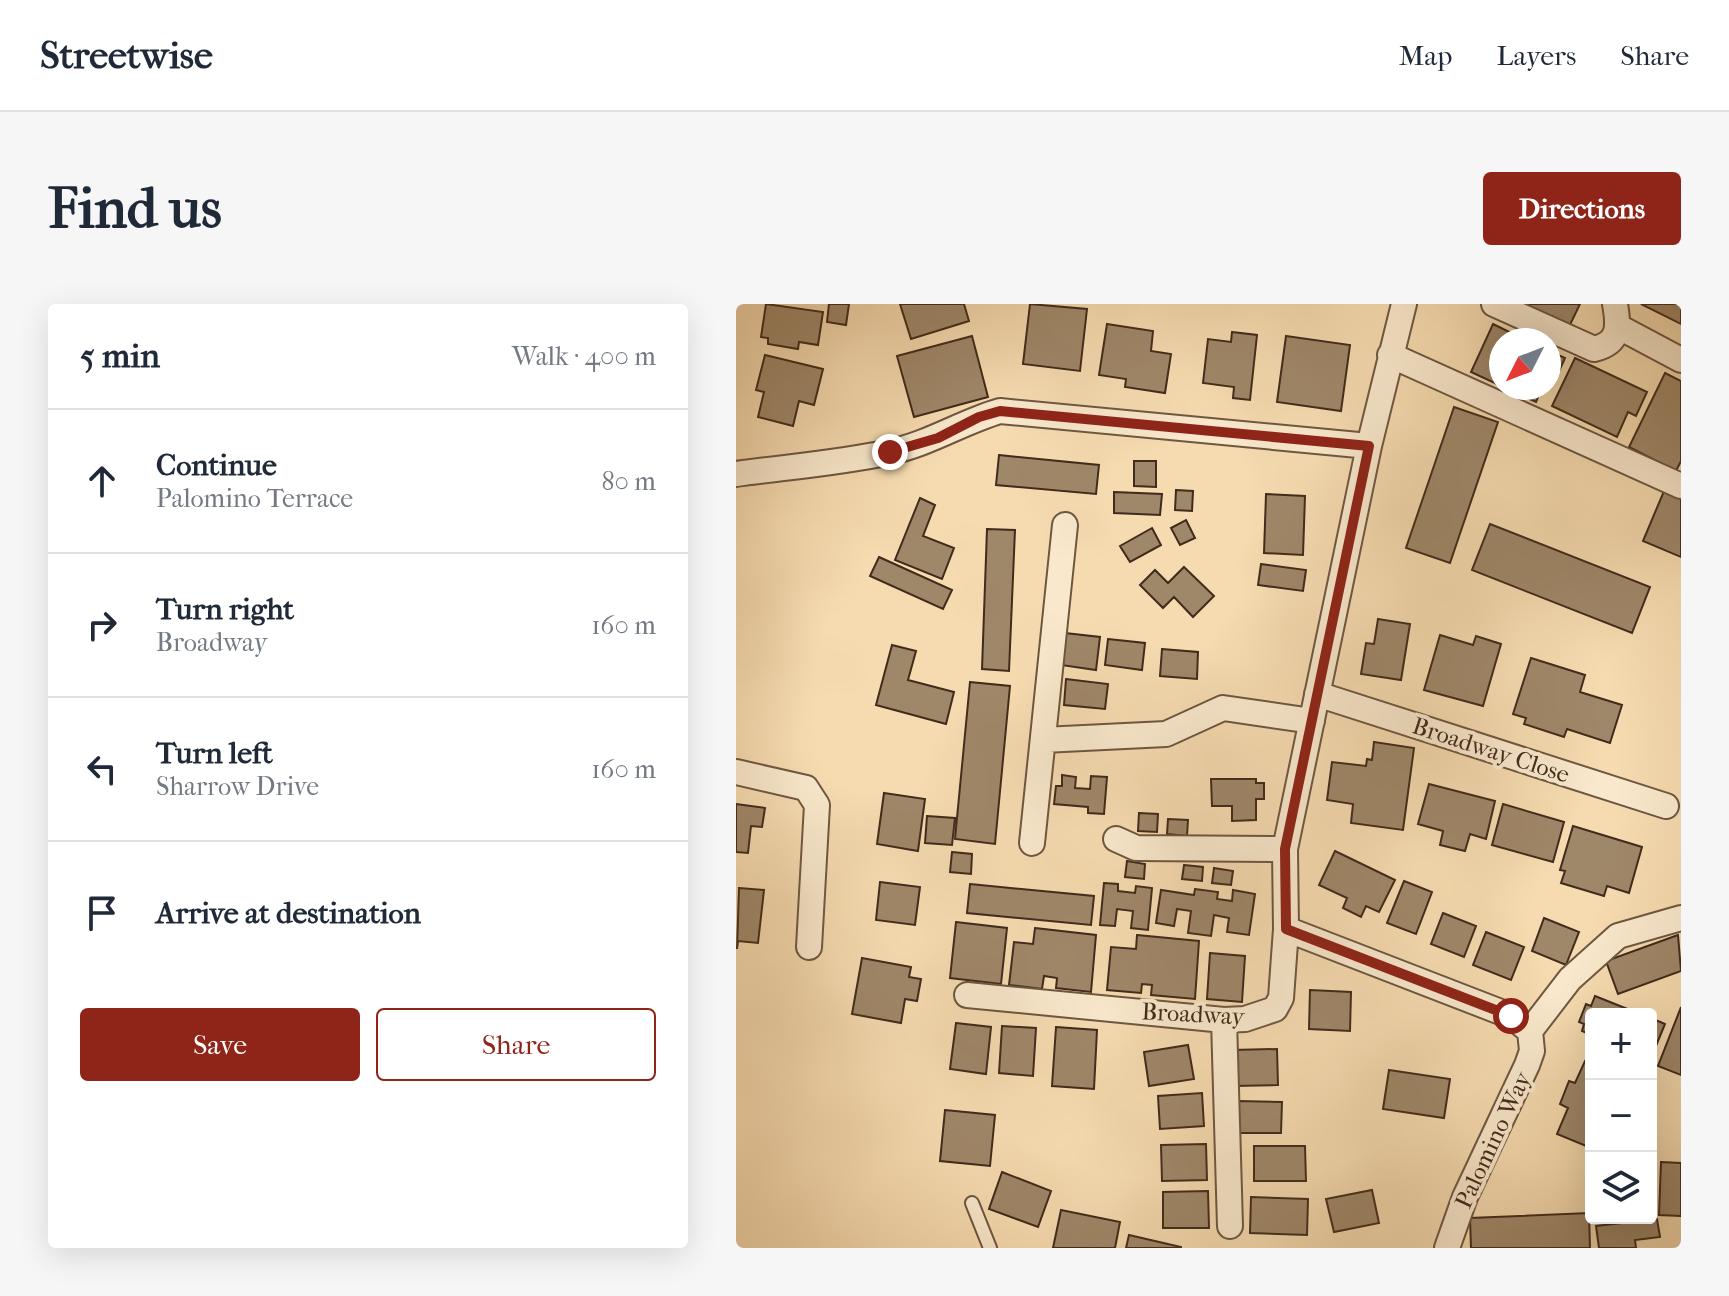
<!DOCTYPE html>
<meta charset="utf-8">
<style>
body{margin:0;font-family:"IM FELL French Canon",serif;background:#f6f6f7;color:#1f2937}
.controls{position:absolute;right:24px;bottom:24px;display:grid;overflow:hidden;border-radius:8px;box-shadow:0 8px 32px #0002}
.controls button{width:72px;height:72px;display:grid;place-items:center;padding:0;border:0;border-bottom:2px solid #e0e1e3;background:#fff;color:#1f2937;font:40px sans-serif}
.compass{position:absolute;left:753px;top:24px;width:72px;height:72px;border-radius:50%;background:#fff;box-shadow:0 8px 32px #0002;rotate:228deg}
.stop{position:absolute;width:24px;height:24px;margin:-18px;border:6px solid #8f2418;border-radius:50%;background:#fff}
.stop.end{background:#8f2418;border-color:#fff;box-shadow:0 2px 8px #0008}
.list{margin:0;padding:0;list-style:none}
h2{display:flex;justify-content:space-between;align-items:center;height:104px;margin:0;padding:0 32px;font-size:34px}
h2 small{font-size:26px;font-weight:400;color:#747a83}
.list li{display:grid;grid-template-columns:52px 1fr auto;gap:24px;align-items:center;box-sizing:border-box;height:144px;padding:0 32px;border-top:2px solid #e0e1e3}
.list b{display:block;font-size:30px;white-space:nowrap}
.list p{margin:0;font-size:26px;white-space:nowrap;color:#747a83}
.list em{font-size:26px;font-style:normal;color:#747a83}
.actions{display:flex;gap:16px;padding:24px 32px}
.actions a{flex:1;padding:18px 0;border:2px solid #8f2418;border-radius:8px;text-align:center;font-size:28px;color:#8f2418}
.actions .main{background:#8f2418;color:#fff}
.icon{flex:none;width:44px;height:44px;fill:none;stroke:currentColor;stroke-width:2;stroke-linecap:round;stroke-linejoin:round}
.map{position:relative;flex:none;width:945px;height:944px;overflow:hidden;border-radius:8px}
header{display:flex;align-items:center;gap:48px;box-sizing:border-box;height:112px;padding:0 40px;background:#fff;border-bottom:2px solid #e0e1e3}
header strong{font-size:38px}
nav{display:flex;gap:44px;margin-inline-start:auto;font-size:28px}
.intro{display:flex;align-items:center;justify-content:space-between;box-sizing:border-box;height:192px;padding:0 48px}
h1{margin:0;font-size:56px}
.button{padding:20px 36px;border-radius:8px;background:#8f2418;color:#fff;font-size:28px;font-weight:700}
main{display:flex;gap:48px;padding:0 48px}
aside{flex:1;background:#fff;border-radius:8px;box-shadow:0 8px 32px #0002}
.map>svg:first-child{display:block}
.building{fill:#9f8769;stroke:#412b1c;stroke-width:2}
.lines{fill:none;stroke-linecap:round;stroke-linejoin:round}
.service-casing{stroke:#6e5741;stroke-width:16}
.minor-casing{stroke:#6e5741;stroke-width:28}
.service{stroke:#f9e8cc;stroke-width:12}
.minor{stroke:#f9e8cc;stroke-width:24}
.route{stroke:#8f2418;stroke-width:10}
.labels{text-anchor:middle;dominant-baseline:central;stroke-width:8;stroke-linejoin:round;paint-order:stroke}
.street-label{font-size:24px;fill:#412b1c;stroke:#f9e8cc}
</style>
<header>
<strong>Streetwise</strong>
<nav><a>Map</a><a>Layers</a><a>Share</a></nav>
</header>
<div class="intro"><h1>Find us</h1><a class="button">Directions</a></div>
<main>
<aside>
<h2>5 min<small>Walk · 400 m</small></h2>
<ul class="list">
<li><svg class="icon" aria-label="ahead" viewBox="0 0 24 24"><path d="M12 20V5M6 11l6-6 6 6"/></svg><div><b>Continue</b><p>Palomino Terrace</p></div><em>80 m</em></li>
<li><svg class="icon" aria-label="right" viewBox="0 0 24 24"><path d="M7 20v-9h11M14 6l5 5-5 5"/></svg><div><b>Turn right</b><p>Broadway</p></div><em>160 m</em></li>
<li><svg class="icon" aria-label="left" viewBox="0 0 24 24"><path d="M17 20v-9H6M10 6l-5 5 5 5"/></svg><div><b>Turn left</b><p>Sharrow Drive</p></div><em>160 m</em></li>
<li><svg class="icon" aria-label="arrive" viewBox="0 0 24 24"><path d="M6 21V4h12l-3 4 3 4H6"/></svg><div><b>Arrive at destination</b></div></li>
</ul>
<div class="actions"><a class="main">Save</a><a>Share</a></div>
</aside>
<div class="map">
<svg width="945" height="944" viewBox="0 0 945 944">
<rect width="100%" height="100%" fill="#f6dbb0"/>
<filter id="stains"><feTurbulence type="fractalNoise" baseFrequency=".0025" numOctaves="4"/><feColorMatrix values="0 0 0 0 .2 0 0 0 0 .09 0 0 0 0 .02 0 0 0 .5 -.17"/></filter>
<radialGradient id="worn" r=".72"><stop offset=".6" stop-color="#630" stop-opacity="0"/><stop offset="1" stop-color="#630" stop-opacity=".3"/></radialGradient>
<path class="building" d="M30 0 87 8 82 41 63 38 62 45 32 40V34L25 33Z
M93 0H113L110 21 91 18Z
M164 0H228L233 17 175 35Z
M294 0 351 5 344 67 287 60Z
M776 0H844L831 27Z
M905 0H945V20Z
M371 20 417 27 415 47 435 50 429 89 389 83 390 75 363 71Z
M757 20 790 36H765V82L735 68Z
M496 28 521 31 514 96 497 94 498 83 467 79 472 35 495 38Z
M236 32 252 93 178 113 161 52Z
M550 32 614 41 605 107 541 98Z
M813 47 829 54 818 78 813 75Z
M29 51 87 65 78 101 63 97 57 122 22 113 28 88 20 86Z
M839 54 911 88 900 112 892 108 881 133 816 102Z
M929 69 945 77V157L940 167 893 143Z
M769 84H806L800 98Z
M718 103 762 118 714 259 670 244Z
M263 151 363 161 360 190 260 181Z
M398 157H420V183L398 182Z
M440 186 457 187 456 207 439 206Z
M928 187 945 195V253L907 237Z
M378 188 426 190 424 211 378 209Z
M530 190 569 192 567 251 528 249Z
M184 194 199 201 187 232 218 244 206 275 159 256Z
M450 216 459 234 444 241 435 224Z
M754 220 914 283 896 329 736 266Z
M416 224 425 241 394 258 384 242Z
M251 225 279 226 273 367 246 365Z
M143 253 216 286 207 305 134 272Z
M525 260 570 266 567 287 522 281Z
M448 263 478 292 457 313 438 293 427 304 404 281 419 266 432 279Z
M642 315 674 320 665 376 625 370 630 339 638 340Z
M329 329 364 333 360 366 325 361Z
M704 331 737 341 740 332 765 340 747 402 688 386Z
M372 335 409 339 406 366 369 361Z
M156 341 180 347 172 376 218 388 210 420 140 401Z
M426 345 462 348 461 375 424 372Z
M795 354 849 371 844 388 886 401 874 439 831 425 828 433 788 420 790 414 777 410Z
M330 375 372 380 369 405 328 401Z
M234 378 274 382 259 540 219 535Z
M638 438 678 444 667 526 615 519 617 500 591 496 596 458 630 462 631 455 636 456Z
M326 471 340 473 339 484 354 485 355 472 371 473 368 510 352 509V503L318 500 320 482H326Z
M475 475H520V479H528V495H520V516L496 517V502H476Z
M693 480 759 497 750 535 734 530 729 547 704 541 707 527 682 520Z
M148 489 189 495 182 547 141 540Z
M0 500 29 504 26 523 15 522 12 549 0 548Z
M767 500 828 518 817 558 756 541Z
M403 509 422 510 421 528 402 527Z
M191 512 219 514 216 541 189 539Z
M432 515 452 516 451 532 431 530Z
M837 522 906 543 893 589 871 582 868 592 825 579 829 567 824 566Z
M599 547 659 576 643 608 630 602 625 613 607 604 611 594 583 581Z
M216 548 236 550 235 570 214 568Z
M391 557 409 560 408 575 389 573Z
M448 561 467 563 466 577 446 575Z
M478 564 497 567 495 581 476 579Z
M668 577 696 588 680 630 651 619Z
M144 578 184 583 179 621 140 616Z
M368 579 382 580V587L399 589 400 582 416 584 412 626 395 624 397 607 381 605 379 622 364 621Z
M234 580 358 592 355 621 231 609Z
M3 584 28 586 22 639 2 637 1 645Z
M459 585 482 588 481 595 496 597 497 586 519 590 513 631 491 628 493 614 478 611 475 632 452 629 455 607 441 605 438 622 420 619 425 586 458 591Z
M707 609 740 622 728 653 695 640Z
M808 614 843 628 830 661 796 647Z
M220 618 271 624 265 680 214 674Z
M299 624 360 631 355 688 320 684 321 674 308 672 306 685 273 681 278 638 297 640Z
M750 628 788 643 775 676 737 661Z
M401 631 463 637 459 695 415 691 416 681 406 680 405 689 371 686 375 643 400 645Z
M942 631 945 667 882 690 870 657Z
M474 649 509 652 506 698 471 695Z
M126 654 175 663 173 673 185 675 181 697 169 695 165 719 116 710Z
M574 686 615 688 614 727 573 725Z
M859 692 904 710H855V731L846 727 848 720 843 718 850 700 855 702Z
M945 703V771L922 762Z
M915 714 929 720 915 754Z
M220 719 255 723 250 770 214 765Z
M266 722 300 724 297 772 263 769Z
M320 723 361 726 358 785 316 782Z
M452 741 458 775 413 782 408 748Z
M541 745 542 781 497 782 496 746Z
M849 757 855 760V844L821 830 832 804 824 800 833 777 839 779Z
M653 766 714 775 708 814 647 805Z
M466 789 468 822 424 825 422 792Z
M502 797 546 798 545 829H502Z
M209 806 259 811 254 862 204 857Z
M470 840 471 876 426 877 425 841Z
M518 842H569L570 877H518Z
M925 858 945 859V912L923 911Z
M266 868 315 887 302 923 253 905Z
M636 886 643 919 598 928 590 895Z
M472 887 473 924H427V888Z
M515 893 572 895 571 931 514 929Z
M325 906 384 918 379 944H317Z
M853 909 854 944H735L734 914Z
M921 915 924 933 899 936 900 944H863L860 922Z
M393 931 445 943V944H390Z"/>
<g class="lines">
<defs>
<path id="service" d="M236 899 254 944"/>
<path id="minor" d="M758 0 858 45C884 39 883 22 879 0
M883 23 945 56
M654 51 945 182
M0 170C51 163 104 159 154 148 193 140 226 118 264 107L633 142
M581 390 930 502
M307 436 430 430 487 404 576 417
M0 468 70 484 81 501 73 643
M380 535 400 544 549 545
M296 539 329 221
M550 625 775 712 794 727
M231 691 488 716 509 715 539 705 545 694 550 625 549 545 633 142 668 0
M488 716 494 922
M794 727 834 675 882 632 945 614
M711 944 729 893 791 761 796 747 794 727"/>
</defs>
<use href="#service" class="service-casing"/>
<use href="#minor" class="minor-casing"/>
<use href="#service" class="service"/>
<use href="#minor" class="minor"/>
</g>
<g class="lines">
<path class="route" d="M154 148 202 134 243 113 264 107 633 142 549 545 550 625 775 712"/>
</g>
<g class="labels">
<g class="street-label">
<text transform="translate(755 446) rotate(18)">Broadway Close</text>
<text transform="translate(457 710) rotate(3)">Broadway</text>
<text transform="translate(757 836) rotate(-65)">Palomino Way</text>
</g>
</g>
<rect width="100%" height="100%" filter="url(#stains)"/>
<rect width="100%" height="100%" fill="url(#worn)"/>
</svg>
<div class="controls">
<button>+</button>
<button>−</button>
<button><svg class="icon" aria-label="layers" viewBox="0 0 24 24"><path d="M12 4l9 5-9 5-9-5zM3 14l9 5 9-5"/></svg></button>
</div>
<svg class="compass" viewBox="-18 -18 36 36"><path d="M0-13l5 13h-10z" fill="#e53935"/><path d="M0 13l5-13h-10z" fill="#747a83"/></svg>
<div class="stop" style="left:775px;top:712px"></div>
<div class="stop end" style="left:154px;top:148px"></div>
</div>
</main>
